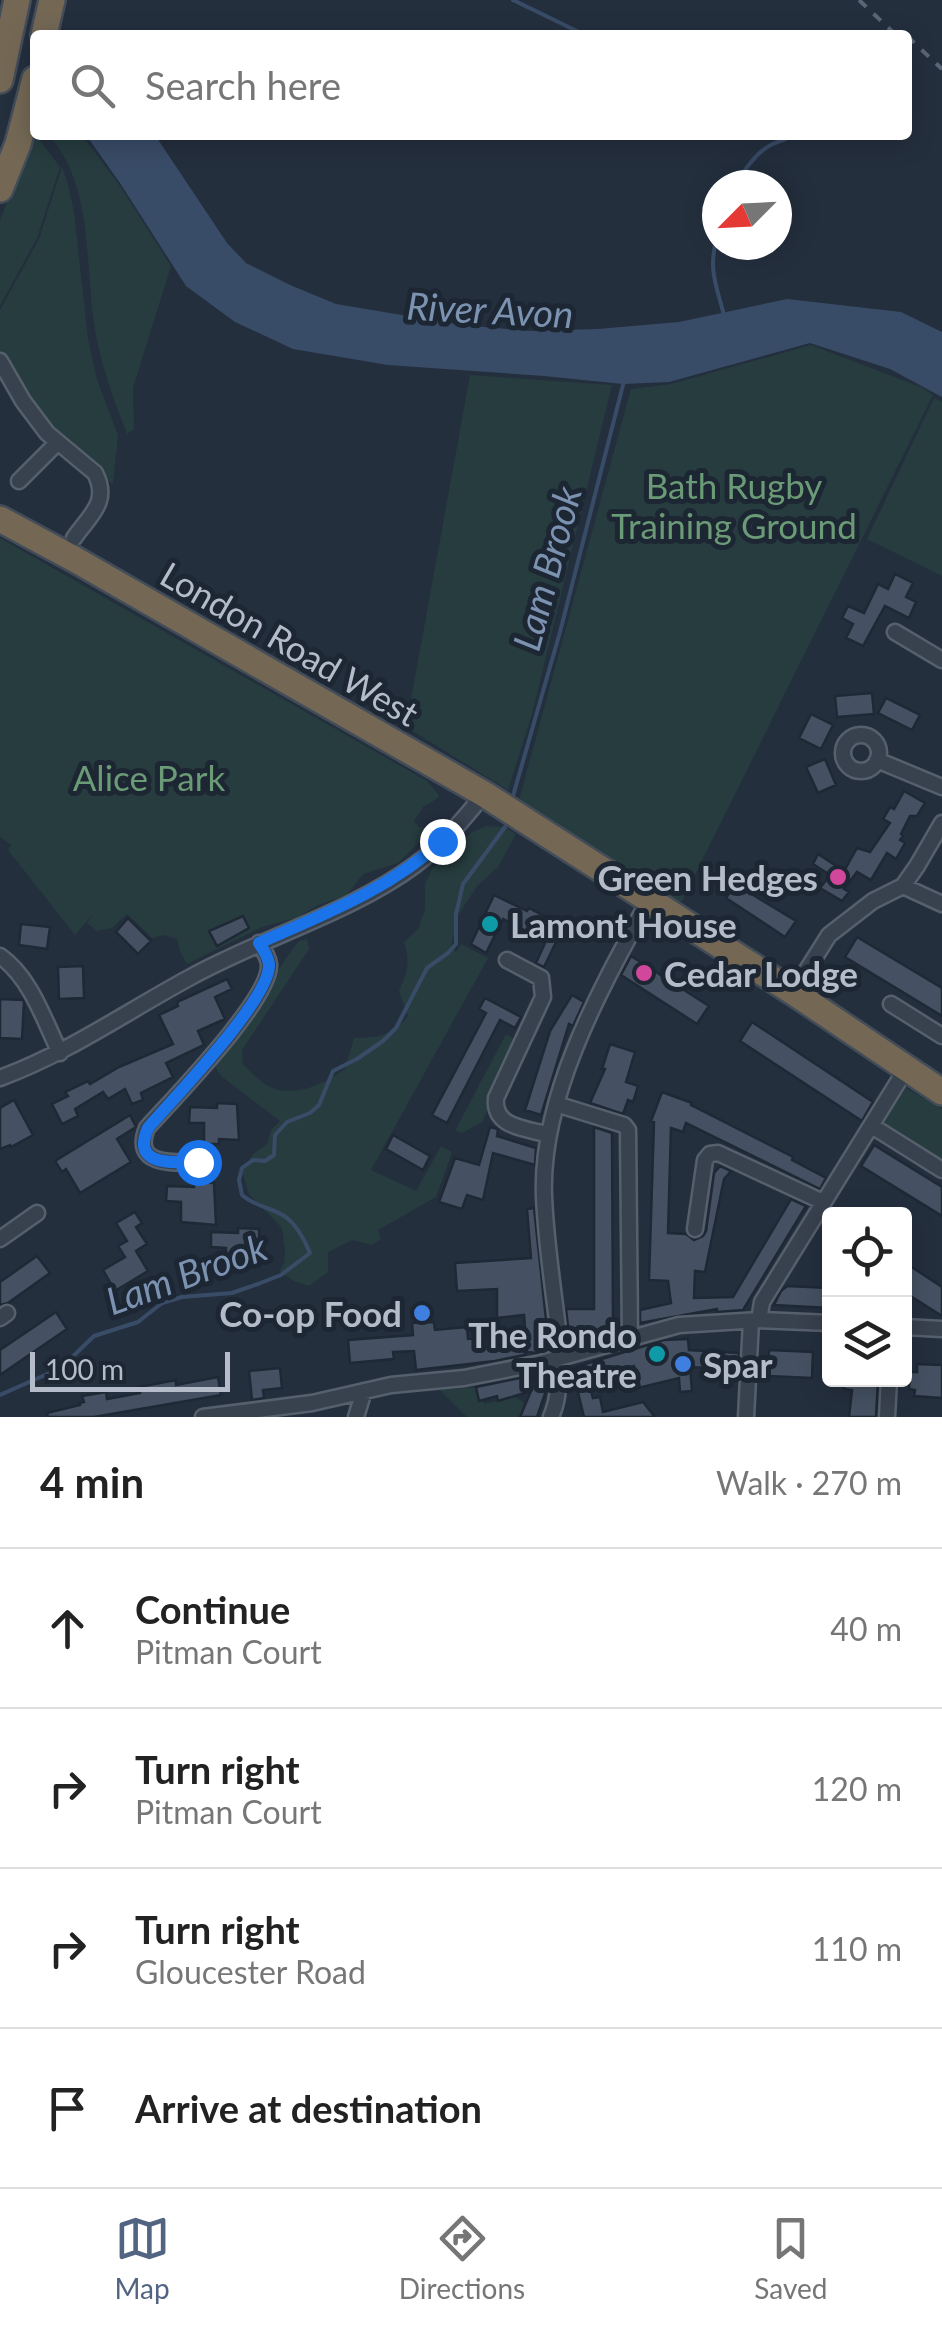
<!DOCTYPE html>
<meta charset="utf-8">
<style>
body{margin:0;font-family:Lato,sans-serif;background:#f6f6f6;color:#222}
.controls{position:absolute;right:30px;bottom:30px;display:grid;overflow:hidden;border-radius:10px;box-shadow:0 5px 25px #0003}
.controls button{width:90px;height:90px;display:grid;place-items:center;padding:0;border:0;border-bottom:2px solid #e0e0e0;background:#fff;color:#222;font:50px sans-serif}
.compass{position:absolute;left:702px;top:170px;width:90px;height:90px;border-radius:50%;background:#fff;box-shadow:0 5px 25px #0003;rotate:246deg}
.scale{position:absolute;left:30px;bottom:25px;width:200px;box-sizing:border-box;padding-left:10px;border:5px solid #b4bcc9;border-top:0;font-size:28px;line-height:35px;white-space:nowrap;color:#b4bcc9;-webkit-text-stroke:8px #1d2633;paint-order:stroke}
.stop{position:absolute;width:30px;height:30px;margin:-22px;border:8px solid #1a73e8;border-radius:50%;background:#fff}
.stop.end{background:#1a73e8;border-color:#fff;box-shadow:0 2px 10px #0008}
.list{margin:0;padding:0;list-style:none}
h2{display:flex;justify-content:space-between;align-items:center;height:130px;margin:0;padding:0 40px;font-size:42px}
h2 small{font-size:32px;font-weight:400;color:#767676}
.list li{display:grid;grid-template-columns:65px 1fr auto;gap:30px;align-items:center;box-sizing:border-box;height:160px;padding:0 40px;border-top:2px solid #e0e0e0}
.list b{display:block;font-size:38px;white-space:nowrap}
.list p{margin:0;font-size:32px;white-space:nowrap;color:#767676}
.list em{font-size:32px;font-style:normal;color:#767676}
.icon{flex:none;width:55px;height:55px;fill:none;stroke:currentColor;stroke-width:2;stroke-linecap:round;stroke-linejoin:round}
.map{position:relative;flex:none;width:942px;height:1417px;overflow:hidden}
.search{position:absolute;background:#fff;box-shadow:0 5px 25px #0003;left:30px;right:30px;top:30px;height:110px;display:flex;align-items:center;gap:25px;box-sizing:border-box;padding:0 35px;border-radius:10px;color:#767676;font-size:38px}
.sheet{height:770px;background:#fff}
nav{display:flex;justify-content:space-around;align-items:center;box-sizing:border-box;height:140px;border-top:2px solid #e0e0e0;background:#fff;font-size:28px;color:#767676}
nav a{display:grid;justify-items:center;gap:5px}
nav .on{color:#516482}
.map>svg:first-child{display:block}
.green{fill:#263c3f}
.water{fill:#394c67}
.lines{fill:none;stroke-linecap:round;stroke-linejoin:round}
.stream{stroke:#394c67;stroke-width:4}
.building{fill:#455162;stroke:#1f2835;stroke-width:2.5}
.street-casing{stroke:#565f6c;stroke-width:19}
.highway-casing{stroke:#434c59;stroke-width:30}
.street{stroke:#38414e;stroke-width:14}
.highway{stroke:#746855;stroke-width:25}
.rail{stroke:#5a6575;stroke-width:4;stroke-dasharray:10 10;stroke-linecap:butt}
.route{stroke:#1a73e8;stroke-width:12}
.hotel-dot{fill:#d1479c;stroke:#1d2633;stroke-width:4}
.culture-dot{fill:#0f9aa8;stroke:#1d2633;stroke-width:4}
.shop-dot{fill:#3f7fe0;stroke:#1d2633;stroke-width:4}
.labels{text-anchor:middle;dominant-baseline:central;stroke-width:10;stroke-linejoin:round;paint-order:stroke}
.park-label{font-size:35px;fill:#6b9a76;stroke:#1d2633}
.street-label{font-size:35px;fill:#b4bcc9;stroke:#1d2633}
.poi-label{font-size:35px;font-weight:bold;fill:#b4bcc9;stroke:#1d2633;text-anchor:end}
.water-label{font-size:38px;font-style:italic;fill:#7c92b1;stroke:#1d2633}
</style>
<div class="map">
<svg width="942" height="1417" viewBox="0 0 942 1417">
<rect width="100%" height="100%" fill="#242f3e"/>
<path class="green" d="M35 134 60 167 37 238 0 306V220Z
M49 135H82L120 186 171 266 133 388 134 429 127 434C114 400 101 366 95 330 84 264 95 189 49 135Z
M62 167 68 184 74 212 88 339 97 380 118 435 113 484 107 480 101 466 50 424 34 407 0 354V310L39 239Z
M811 345 923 388 933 395 681 903 519 800 631 389 671 384Z
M470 375 612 385 532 714 508 790 406 727Z
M934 398 942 402V576L867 539Z
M0 538 427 781 439 795 438 798 423 807 414 821 419 827H426L428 834 398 863 363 874 347 895 318 905 296 918 262 927 187 964 180 952 177 939 163 935 152 938 127 914 112 928 97 931 87 923 92 915 75 935 8 850 11 845 0 837Z
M486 826 504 827 516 834 498 867 478 885 458 915 451 947 456 952 461 944 488 958 371 1170 416 1191 441 1146 452 1152 436 1197 378 1230 381 1239 372 1245 352 1240 328 1252V1272L309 1286 294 1281 279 1271 284 1263 285 1251 282 1228 249 1194 242 1171 253 1154 267 1144 271 1130 280 1121 221 1076 214 1065C219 1047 235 1035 246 1020 264 994 279 966 299 941L307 939 309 949 242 1050 243 1065C251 1071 259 1081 268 1086 294 1099 324 1084 345 1069L354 1038C380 1037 390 1037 408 1016L399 991C407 974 411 961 404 942L418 929 425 910V884L432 869 461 845 471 833Z
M506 1034 519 1042 482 1122 462 1133 455 1131Z
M906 1088 942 1109V1160L883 1123Z
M476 1387 479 1401H483L484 1404 516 1397 525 1404 520 1417H467L440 1390Z"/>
<path class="water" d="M86 135H155L227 243 246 263 290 285 336 304 461 325 532 331 598 329 679 322 787 299 901 312 942 332V397L890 369 810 343 669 382 623 384 544 376 388 365 293 349 235 322 186 286 120 183Z"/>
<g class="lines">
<path class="stream" d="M513 0 585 35
M735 185C744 171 755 154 769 146 777 141 785 141 792 135
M717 237C708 268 716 285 724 315
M513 796 560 632 624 381
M0 1395 61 1368 94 1336 138 1322 162 1303 182 1297 232 1293 258 1284 281 1275 310 1253C305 1241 297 1226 287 1218 275 1208 257 1208 242 1195L239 1180 242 1168 253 1160 265 1161 274 1155 275 1135 287 1122 310 1113 319 1105 333 1071 357 1059 383 1041 396 1028 427 968 448 953 456 944V914L463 884 505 827"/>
</g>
<path class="building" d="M895 574 913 583 906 597 916 602 909 618 885 606 863 646 846 638 853 624 842 618 848 606 864 613 878 584 888 589Z
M872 693 874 714 837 717 835 696Z
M886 698 920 715 912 730 878 713Z
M811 714 833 725 821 749 799 738Z
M825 759 836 785 818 793 806 767Z
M904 791 925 803 917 816H910L901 834 903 836 900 840 905 843 896 859 887 853 871 880 857 872 844 889 849 892 842 901 820 888 830 875 813 864 818 854 844 871 857 848 870 852 890 823 883 819 890 807 894 809Z
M735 884 796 921 785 937 726 898Z
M494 895 527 911 529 908 555 922 549 934 558 938 544 967 536 963 549 934 545 941 503 919 486 953 471 944Z
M243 916 249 928 217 946 209 931Z
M128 918 151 941 138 954 116 932Z
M21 924 50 927 47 949 19 945Z
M857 937 942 988V1016L845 957Z
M631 956 709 1006 697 1024 621 975Z
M83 966 84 998 59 999 58 967Z
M227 979 232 989 215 997 225 1019 198 1031 204 1045 166 1063 173 1077 141 1093 143 1100 132 1104 125 1089 108 1099 103 1092 75 1109 78 1116 62 1124 52 1104 68 1096 65 1092 88 1081 90 1084 119 1067 173 1044 159 1015 178 1006 177 1002Z
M572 995 584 1002 573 1026 569 1024 541 1115 525 1110 550 1031Z
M485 998 521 1017 515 1028 500 1020 447 1123 432 1115 486 1013 479 1009Z
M0 999 23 1000 24 1002 22 1039 0 1038Z
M752 1022 873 1102 862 1121 740 1041Z
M610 1044 635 1052 626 1082 638 1086 633 1102 628 1100 623 1114 590 1103 605 1069H602Z
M662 1092 692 1103 691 1105 793 1157 792 1160 826 1178 820 1189 686 1123 683 1132 671 1128 668 1233 686 1234 694 1240 703 1236 706 1231 714 1173 720 1166 731 1171 724 1179 705 1272 695 1271 694 1298 733 1297 791 1199 806 1206 743 1310 717 1312V1309L640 1323V1310L671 1303 668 1281 649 1280 654 1122 651 1121Z
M14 1100 33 1135 11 1147 10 1145 0 1149V1108Z
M217 1103 237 1104 239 1140 219 1139V1144H204V1123H189L190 1107 217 1108Z
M130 1115 136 1127 117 1139 131 1162 80 1193 66 1169 62 1172 55 1161Z
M490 1127 498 1129 497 1136 536 1148 535 1165 493 1153 483 1200 467 1195 462 1209 439 1202 455 1158 479 1165Z
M594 1127 612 1133 613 1323H619V1326L615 1332 570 1344 566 1309H594Z
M393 1135 430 1156 423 1170 386 1149Z
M874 1145 942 1187V1216L861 1166Z
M194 1182 214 1183 216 1225 181 1222V1202L166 1201 167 1186 194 1187Z
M534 1208 549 1347 537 1353 527 1352 524 1315 497 1318V1289L457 1291 455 1263 531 1258 527 1209Z
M135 1212 142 1223 136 1227 147 1244 136 1251 148 1271 115 1291 103 1270 125 1257 118 1246 127 1241 116 1223Z
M238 1228 259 1229 260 1265 240 1264V1270H230L225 1268 226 1248 211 1247V1232L238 1233Z
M37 1256 50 1273 8 1303 0 1305V1282Z
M904 1262 942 1287V1316L904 1292Z
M787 1286 830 1288V1308L774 1305 781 1291Z
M56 1312 67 1329 0 1375V1350Z
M434 1322 435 1330 467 1327 468 1339 491 1337 492 1350 513 1345 526 1353 524 1355 495 1361 416 1370 414 1351 393 1352 394 1359 350 1363 348 1340 413 1335 412 1323Z
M688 1339 689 1350 739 1353 738 1365H731V1369L690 1367 692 1391 680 1392 679 1378 638 1388 634 1366 588 1380 593 1398 600 1397 603 1412 643 1402 655 1417H584L572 1368 664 1340Z
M769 1350 813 1352 812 1378 768 1376Z
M917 1364 942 1365V1398L914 1396 915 1390 909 1389 910 1372H917Z
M280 1368 282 1388 263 1390 264 1398 252 1400 249 1371Z
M529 1376 547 1388 537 1417H520L531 1391 498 1401 497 1396 479 1401 476 1387Z
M218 1377 221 1395 94 1417H48L47 1413 80 1405 79 1403 84 1402 82 1396 106 1392 107 1399 140 1393 139 1387 176 1380V1385Z
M844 1380H878L876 1417H849L852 1390 844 1389Z"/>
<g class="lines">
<defs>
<path id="street" d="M0 361 23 401 47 433 95 473C110 502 90 515 74 538
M19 481 58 442
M895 632 942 660
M843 753a18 18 0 1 1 36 0a18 18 0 1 1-36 0Z
M877 760 942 787
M903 886 942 904
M0 956C31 978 44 1020 60 1053
M507 960 541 978 543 997 496 1098C493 1128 526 1128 549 1135
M793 992 829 935 873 901 903 886 917 866 942 823
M891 1004 942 1036
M0 1078C68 1053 126 1012 189 978 261 938 350 913 415 865 442 845 463 820 484 794
M556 1104 624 1125 628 1130 630 1337
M872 1126 942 1170
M207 1162C182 1162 130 1170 147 1128 172 1100 272 998 269 964 268 956 263 949 259 943
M695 1229 705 1160 710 1154 718 1153 823 1202
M0 1239 37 1213
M0 1318 7 1313
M759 1320 762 1302 906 1069
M904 1327 942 1329
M561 1357C556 1304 546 1249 544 1196 540 1095 602 986 649 900
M203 1417 312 1403 391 1385 464 1378 541 1363 679 1325 759 1320 830 1323
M356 1417 364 1391
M551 1417C560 1396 559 1381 554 1359
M746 1417 751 1321
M887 1417 889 1380"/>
<path id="highway" d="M44 35 52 0
M0 80 17 0
M0 189 18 144 35 79
M0 519 76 560 484 794 793 992 942 1092"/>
</defs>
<use href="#street" class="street-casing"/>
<use href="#highway" class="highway-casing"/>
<use href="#street" class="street"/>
<use href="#highway" class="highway"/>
<path class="rail" d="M859 0 896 35
M907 36 942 69"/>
</g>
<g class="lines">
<path class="route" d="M198 1162C173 1162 131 1167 148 1128 172 1100 272 997 269 964 268 956 263 949 259 943 324 914 388 890 442 841"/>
</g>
<g class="hotel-dot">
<circle cx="838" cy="877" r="10"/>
<circle cx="644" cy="973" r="10"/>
</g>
<g class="culture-dot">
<circle cx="490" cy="924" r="10"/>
<circle cx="657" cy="1354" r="10"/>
</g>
<g class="shop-dot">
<circle cx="422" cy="1313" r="10"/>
<circle cx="683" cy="1364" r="10"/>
</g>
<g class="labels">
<g class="park-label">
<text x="734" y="485">Bath Rugby<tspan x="734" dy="40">Training Ground</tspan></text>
<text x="149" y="777">Alice Park</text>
</g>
<g class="street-label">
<text transform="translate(290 643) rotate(30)">London Road West</text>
</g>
<g class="poi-label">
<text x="818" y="877">Green Hedges</text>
<text x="510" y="924" text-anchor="start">Lamont House</text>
<text x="664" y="973" text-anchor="start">Cedar Lodge</text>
<text x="402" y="1313">Co-op Food</text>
<text x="637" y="1334">The Rondo<tspan x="637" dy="40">Theatre</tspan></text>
<text x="703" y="1364" text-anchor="start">Spar</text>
</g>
<g class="water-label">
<text transform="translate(490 309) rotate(3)">River Avon</text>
<text transform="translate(546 568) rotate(-75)">Lam Brook</text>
<text transform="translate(186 1273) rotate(-20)">Lam Brook</text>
</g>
</g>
</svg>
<div class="controls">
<button><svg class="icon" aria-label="locate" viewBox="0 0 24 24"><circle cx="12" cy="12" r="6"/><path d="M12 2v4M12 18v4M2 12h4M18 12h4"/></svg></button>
<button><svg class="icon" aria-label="layers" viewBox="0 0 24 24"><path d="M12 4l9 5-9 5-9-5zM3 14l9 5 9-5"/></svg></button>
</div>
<svg class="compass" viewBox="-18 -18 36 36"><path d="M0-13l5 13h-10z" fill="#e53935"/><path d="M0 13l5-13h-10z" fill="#767676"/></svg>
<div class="scale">100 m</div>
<div class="stop" style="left:198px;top:1162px"></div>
<div class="stop end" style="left:442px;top:841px"></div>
<div class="search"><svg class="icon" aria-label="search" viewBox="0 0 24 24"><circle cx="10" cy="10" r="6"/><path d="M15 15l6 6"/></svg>Search here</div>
</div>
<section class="sheet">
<h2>4 min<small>Walk · 270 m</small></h2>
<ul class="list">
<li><svg class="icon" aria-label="ahead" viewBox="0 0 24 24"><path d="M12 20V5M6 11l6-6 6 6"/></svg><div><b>Continue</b><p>Pitman Court</p></div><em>40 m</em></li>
<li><svg class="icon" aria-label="right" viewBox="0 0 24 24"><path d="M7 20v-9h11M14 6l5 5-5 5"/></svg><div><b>Turn right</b><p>Pitman Court</p></div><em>120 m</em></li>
<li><svg class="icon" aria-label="right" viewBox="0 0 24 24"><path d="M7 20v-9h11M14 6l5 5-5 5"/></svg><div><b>Turn right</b><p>Gloucester Road</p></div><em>110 m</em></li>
<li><svg class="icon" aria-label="arrive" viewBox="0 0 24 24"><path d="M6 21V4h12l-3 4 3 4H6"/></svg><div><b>Arrive at destination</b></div></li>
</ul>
</section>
<nav>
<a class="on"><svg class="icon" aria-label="map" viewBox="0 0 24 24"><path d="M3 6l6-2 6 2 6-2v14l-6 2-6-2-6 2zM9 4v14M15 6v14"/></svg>Map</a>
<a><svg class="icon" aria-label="directions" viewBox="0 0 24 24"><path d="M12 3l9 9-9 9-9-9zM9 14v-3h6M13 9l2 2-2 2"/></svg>Directions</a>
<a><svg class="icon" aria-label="saved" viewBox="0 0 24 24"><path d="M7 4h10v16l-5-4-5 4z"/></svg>Saved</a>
</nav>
